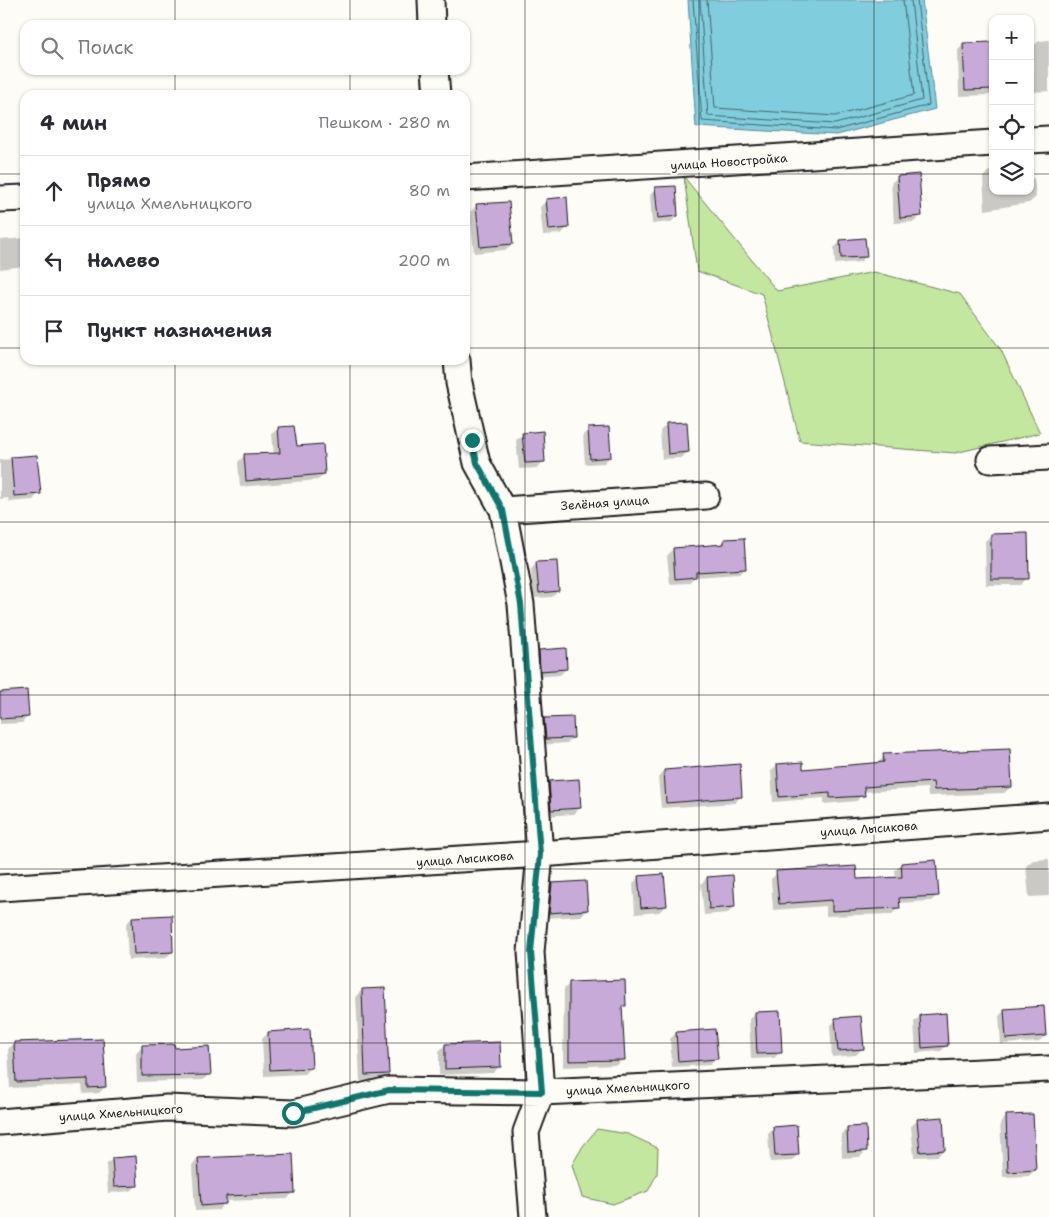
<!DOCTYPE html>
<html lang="ru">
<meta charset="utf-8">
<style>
body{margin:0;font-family:"Shantell Sans",sans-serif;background:#f2f2f3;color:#2b2b33}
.controls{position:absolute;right:15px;top:15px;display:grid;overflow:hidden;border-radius:10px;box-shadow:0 1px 4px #0004}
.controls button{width:45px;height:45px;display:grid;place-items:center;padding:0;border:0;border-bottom:1px solid #e1e1e2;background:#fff;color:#2b2b33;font:25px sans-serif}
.stop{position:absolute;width:15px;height:15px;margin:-11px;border:4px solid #0f766e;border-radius:50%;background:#fff}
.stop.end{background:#0f766e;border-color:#fff;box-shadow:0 1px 5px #0008}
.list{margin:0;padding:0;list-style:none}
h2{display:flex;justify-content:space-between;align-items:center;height:65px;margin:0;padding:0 20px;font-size:21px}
h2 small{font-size:16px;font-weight:400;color:#7c7c81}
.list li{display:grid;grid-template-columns:32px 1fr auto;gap:15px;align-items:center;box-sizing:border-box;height:70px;padding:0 20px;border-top:1px solid #e1e1e2}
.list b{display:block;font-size:19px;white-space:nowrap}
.list p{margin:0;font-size:16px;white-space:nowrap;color:#7c7c81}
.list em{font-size:16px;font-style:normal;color:#7c7c81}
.icon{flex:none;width:28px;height:28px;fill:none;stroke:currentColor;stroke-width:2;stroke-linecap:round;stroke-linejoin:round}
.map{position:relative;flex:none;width:1049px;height:1217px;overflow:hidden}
.search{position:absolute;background:#fff;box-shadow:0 1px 4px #0004;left:20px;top:20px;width:450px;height:55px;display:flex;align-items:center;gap:12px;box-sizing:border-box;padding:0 18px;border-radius:15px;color:#7c7c81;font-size:19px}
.panel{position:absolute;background:#fff;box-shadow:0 1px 4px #0004;left:20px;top:90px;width:450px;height:275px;border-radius:15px}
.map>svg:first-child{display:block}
.green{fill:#c4e7a0;stroke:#70825e}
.water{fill:#80cedd;stroke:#588790}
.shadow{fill:#0003}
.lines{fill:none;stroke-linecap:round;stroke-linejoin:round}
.shore{stroke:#446369;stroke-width:1}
.building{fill:#c7aad7;stroke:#1c1c1c}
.street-casing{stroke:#1c1c1c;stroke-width:29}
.street{stroke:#fdfcf7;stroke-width:25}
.route{stroke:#0f766e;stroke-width:6}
.grid{fill:none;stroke:#1c1c1c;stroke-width:1;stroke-opacity:0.55}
.labels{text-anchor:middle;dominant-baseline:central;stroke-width:5;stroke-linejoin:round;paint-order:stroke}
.street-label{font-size:12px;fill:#1c1c1c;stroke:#fdfcf7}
</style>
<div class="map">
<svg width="1049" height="1217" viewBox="0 0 1049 1217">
<rect width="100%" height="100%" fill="#fdfcf7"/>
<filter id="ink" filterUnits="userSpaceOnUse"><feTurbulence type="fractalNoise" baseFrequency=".02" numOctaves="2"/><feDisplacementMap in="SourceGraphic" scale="10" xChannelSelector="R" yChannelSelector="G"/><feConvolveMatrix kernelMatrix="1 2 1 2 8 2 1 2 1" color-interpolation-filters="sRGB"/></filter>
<g filter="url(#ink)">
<path class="green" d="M684 177 777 291 874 272 960 294 1001 350 1040 433 955 453 800 441 762 294 697 271Z
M597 1129 628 1134 658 1148 657 1174 648 1191 613 1204 582 1197 572 1165 583 1146Z"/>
<path class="water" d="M688 0H922L935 109 837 135 696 127Z"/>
<path class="shadow" d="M1049 40V91L1034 92 1032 47 1039 41Z
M993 43V95L959 96 958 50 964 44Z
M989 171H993V191H1030V179L1034 178 1036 197 1029 203 985 210 983 177Z
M898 177 920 216 914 222 894 223 891 183Z
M656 189 677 216 671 222 652 224 650 195Z
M547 200 567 228 561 234 543 235 540 207Z
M476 206 512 244 505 250 474 253 470 212Z
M25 238V266L0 269V240Z
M840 242 866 256 860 262 835 264 834 248Z
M667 424 688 452 681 458 662 459 660 431Z
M278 428 324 474 318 480 240 487 238 462 244 456 274 455 272 434Z
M589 429 610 457 604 463 585 464 583 435Z
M523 434 544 461 537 468 519 469 516 440Z
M36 457 39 493 33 500 9 502 8 498 0 499V460Z
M991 535 1027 578 1021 585H986L985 541Z
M724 541 745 568 739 574 694 577 689 583 670 584 667 556 673 549 720 545Z
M537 563 558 591 552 597 533 598 531 569Z
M539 651 566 669 560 675 535 677 533 657Z
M0 693 28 716 22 723 0 724Z
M545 719 573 737 567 743 540 745 538 726Z
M884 755 1011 787 1004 793 928 796 927 788 863 792 857 801 824 804V798L773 802 771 771 777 765 802 770 878 764Z
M664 771 741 796 735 803 661 808 658 778Z
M549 782 580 808 574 814 545 816 543 788Z
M1049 859V896L1029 897 1026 866 1033 860Z
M902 864 938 895 931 901 898 903V908L892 914 826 916V906L773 910 771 879 777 873 856 880 896 878 895 870Z
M639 877 666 906 659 912 635 914 633 883Z
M707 878 734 907 728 913 704 915 701 884Z
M552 884 587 910 581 916 544 918 546 890Z
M132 918 172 952 166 958 128 960 126 924Z
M570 983 624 1005 621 1008 623 1059 617 1065 563 1067 564 989Z
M362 990 387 1074 381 1080 360 1081 356 996Z
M1005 1010 1045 1035 1039 1042 1001 1044 999 1016Z
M755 1013 781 1052 774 1058 751 1059 749 1019Z
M920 1016 947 1045 941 1051 916 1053 914 1022Z
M836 1020 862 1049 856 1055 832 1057 830 1026Z
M268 1033 310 1068 304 1074 264 1076 262 1039Z
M676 1033 716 1058 710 1065 672 1067 670 1039Z
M15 1043 105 1087 99 1093 83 1094 82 1085 10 1088 8 1049Z
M445 1045 499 1067 493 1073 439 1075V1051Z
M142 1046 173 1050 209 1074 203 1080 137 1082 136 1053Z
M1006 1117 1035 1170 1029 1176 1003 1177 1000 1123Z
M918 1120 944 1149 938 1156 914 1157 911 1126Z
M774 1128 798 1154 792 1161 770 1162 768 1134Z
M848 1128 866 1151 860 1157 842 1158 841 1134Z
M112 1159 137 1185 131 1191 108 1193 106 1165Z
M198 1159 293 1193 287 1199 225 1201 219 1210 195 1211 192 1165Z"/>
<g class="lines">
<path class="shore" d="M693 0 702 121 836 130 929 105 917 0
M700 0 708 116 835 124 922 100 911 0
M707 0 715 108 835 116 914 95 903 0"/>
</g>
<path class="building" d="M993 42V89L965 90 963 43Z
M919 174 922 216 900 218 897 176Z
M676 186 678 216 658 218 655 187Z
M567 197 569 228 549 230 546 199Z
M509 202 513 244 480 247 476 204Z
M865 238 867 257 841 258 840 240Z
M687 422 689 452 668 454 666 423Z
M294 426 297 446 323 444 325 474 246 481 244 454 280 453 278 427Z
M609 427 611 457 590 459 588 428Z
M543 431 545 462 525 463 522 433Z
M37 455 41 494 14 496 11 457Z
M1028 533 1029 579H991V534Z
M744 538 746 569 696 572V577L675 579 673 548 724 544V539Z
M557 561 559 591 539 593 536 562Z
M566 648 567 669 540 671 539 650Z
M27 690 29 717 0 719V692Z
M573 717 574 738 546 739 544 718Z
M1010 749 1012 787 934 790 933 782 864 787 865 796 830 798V793L779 797 777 764 803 762V769L884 762 883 754Z
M740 764 742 797 666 803 664 770Z
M579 779 581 808 551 810 549 781Z
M936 860 939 896 899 898 900 908 832 911V900L779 904 776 871 856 866 857 879 902 877 901 863Z
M664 874 667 906 641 908 638 876Z
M733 875 735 907 709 909 707 877Z
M586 881 588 910 549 913 552 883Z
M172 915 173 952 134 954 132 917Z
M625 980 626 1006H622L625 1060 569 1061V982Z
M385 988 389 1074 365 1075 362 989Z
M1044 1006 1046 1036 1006 1039 1004 1009Z
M780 1011 782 1053 757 1054 755 1012Z
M946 1013 948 1046 922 1048 920 1015Z
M861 1016 864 1049 838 1051 835 1018Z
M310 1029 312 1068 270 1070 268 1032Z
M715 1029 718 1059 678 1062 676 1032Z
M103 1039 106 1087 88 1088V1079L16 1082 14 1042Z
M500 1042 501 1067 445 1069V1044Z
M174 1044 175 1048 209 1046 211 1075 142 1076V1045Z
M1033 1114 1036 1170 1008 1172 1006 1115Z
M943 1117 945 1150 920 1152 917 1119Z
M797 1125 799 1155 775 1156 773 1127Z
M866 1126 867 1151 848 1152 847 1127Z
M293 1154 295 1193 226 1196V1204L201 1206 198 1158Z
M136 1156 138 1186 114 1187 112 1158Z"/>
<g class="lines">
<defs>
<path id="street" d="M431 0 432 25
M435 70 437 95
M1030 140 1049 139
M465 178 993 143
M0 199 25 198
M457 360 459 383 477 463 503 510 521 604 540 854 531 952 541 1092 526 1132 533 1217
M990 460 1049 457
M503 510 706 496
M0 888 540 854 1049 816
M0 1122 167 1108 293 1113 389 1090 541 1092 1049 1069"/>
</defs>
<use href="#street" class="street-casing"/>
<use href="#street" class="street"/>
</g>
</g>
<g class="lines" filter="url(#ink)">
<path class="route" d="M293 1113 389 1090 542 1092 531 952 540 854 521 604 503 510 477 463 472 440"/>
</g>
<path class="grid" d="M175 0V25M350 0V25M525 0V1217M699 0V1217M874 0V1217M175 70V95M350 70V95M0 174H25M465 174H993M1030 174H1049M0 348H25M465 348H1049M175 360V1217M350 360V1217M0 522H1049M0 695H1049M0 869H1049M0 1043H1049"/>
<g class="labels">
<g class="street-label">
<text transform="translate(729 162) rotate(-4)">улица Новостройка</text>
<text transform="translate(605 503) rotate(-4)">Зелёная улица</text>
<text transform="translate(869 829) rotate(-4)">улица Лысикова</text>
<text transform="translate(465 859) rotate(-4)">улица Лысикова</text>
<text transform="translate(628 1088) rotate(-3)">улица Хмельницкого</text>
<text transform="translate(121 1113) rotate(-4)">улица Хмельницкого</text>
</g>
</g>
</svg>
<div class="controls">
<button>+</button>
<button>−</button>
<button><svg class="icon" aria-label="locate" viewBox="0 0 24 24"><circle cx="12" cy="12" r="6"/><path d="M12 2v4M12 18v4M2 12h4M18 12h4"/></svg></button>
<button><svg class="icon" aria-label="layers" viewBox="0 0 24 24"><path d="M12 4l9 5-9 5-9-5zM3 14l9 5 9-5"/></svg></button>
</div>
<div class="stop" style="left:293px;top:1113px"></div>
<div class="stop end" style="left:472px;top:440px"></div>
<div class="search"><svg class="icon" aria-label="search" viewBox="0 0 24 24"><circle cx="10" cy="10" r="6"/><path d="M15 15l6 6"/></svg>Поиск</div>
<section class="panel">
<h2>4 мин<small>Пешком · 280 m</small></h2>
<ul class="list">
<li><svg class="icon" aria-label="ahead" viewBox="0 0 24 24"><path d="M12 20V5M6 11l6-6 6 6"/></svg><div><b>Прямо</b><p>улица Хмельницкого</p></div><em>80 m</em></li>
<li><svg class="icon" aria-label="left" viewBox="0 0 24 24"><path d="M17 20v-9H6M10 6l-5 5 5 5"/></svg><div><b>Налево</b></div><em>200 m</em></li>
<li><svg class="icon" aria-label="arrive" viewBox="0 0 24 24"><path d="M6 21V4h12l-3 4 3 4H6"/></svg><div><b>Пункт назначения</b></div></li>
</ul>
</section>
</div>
